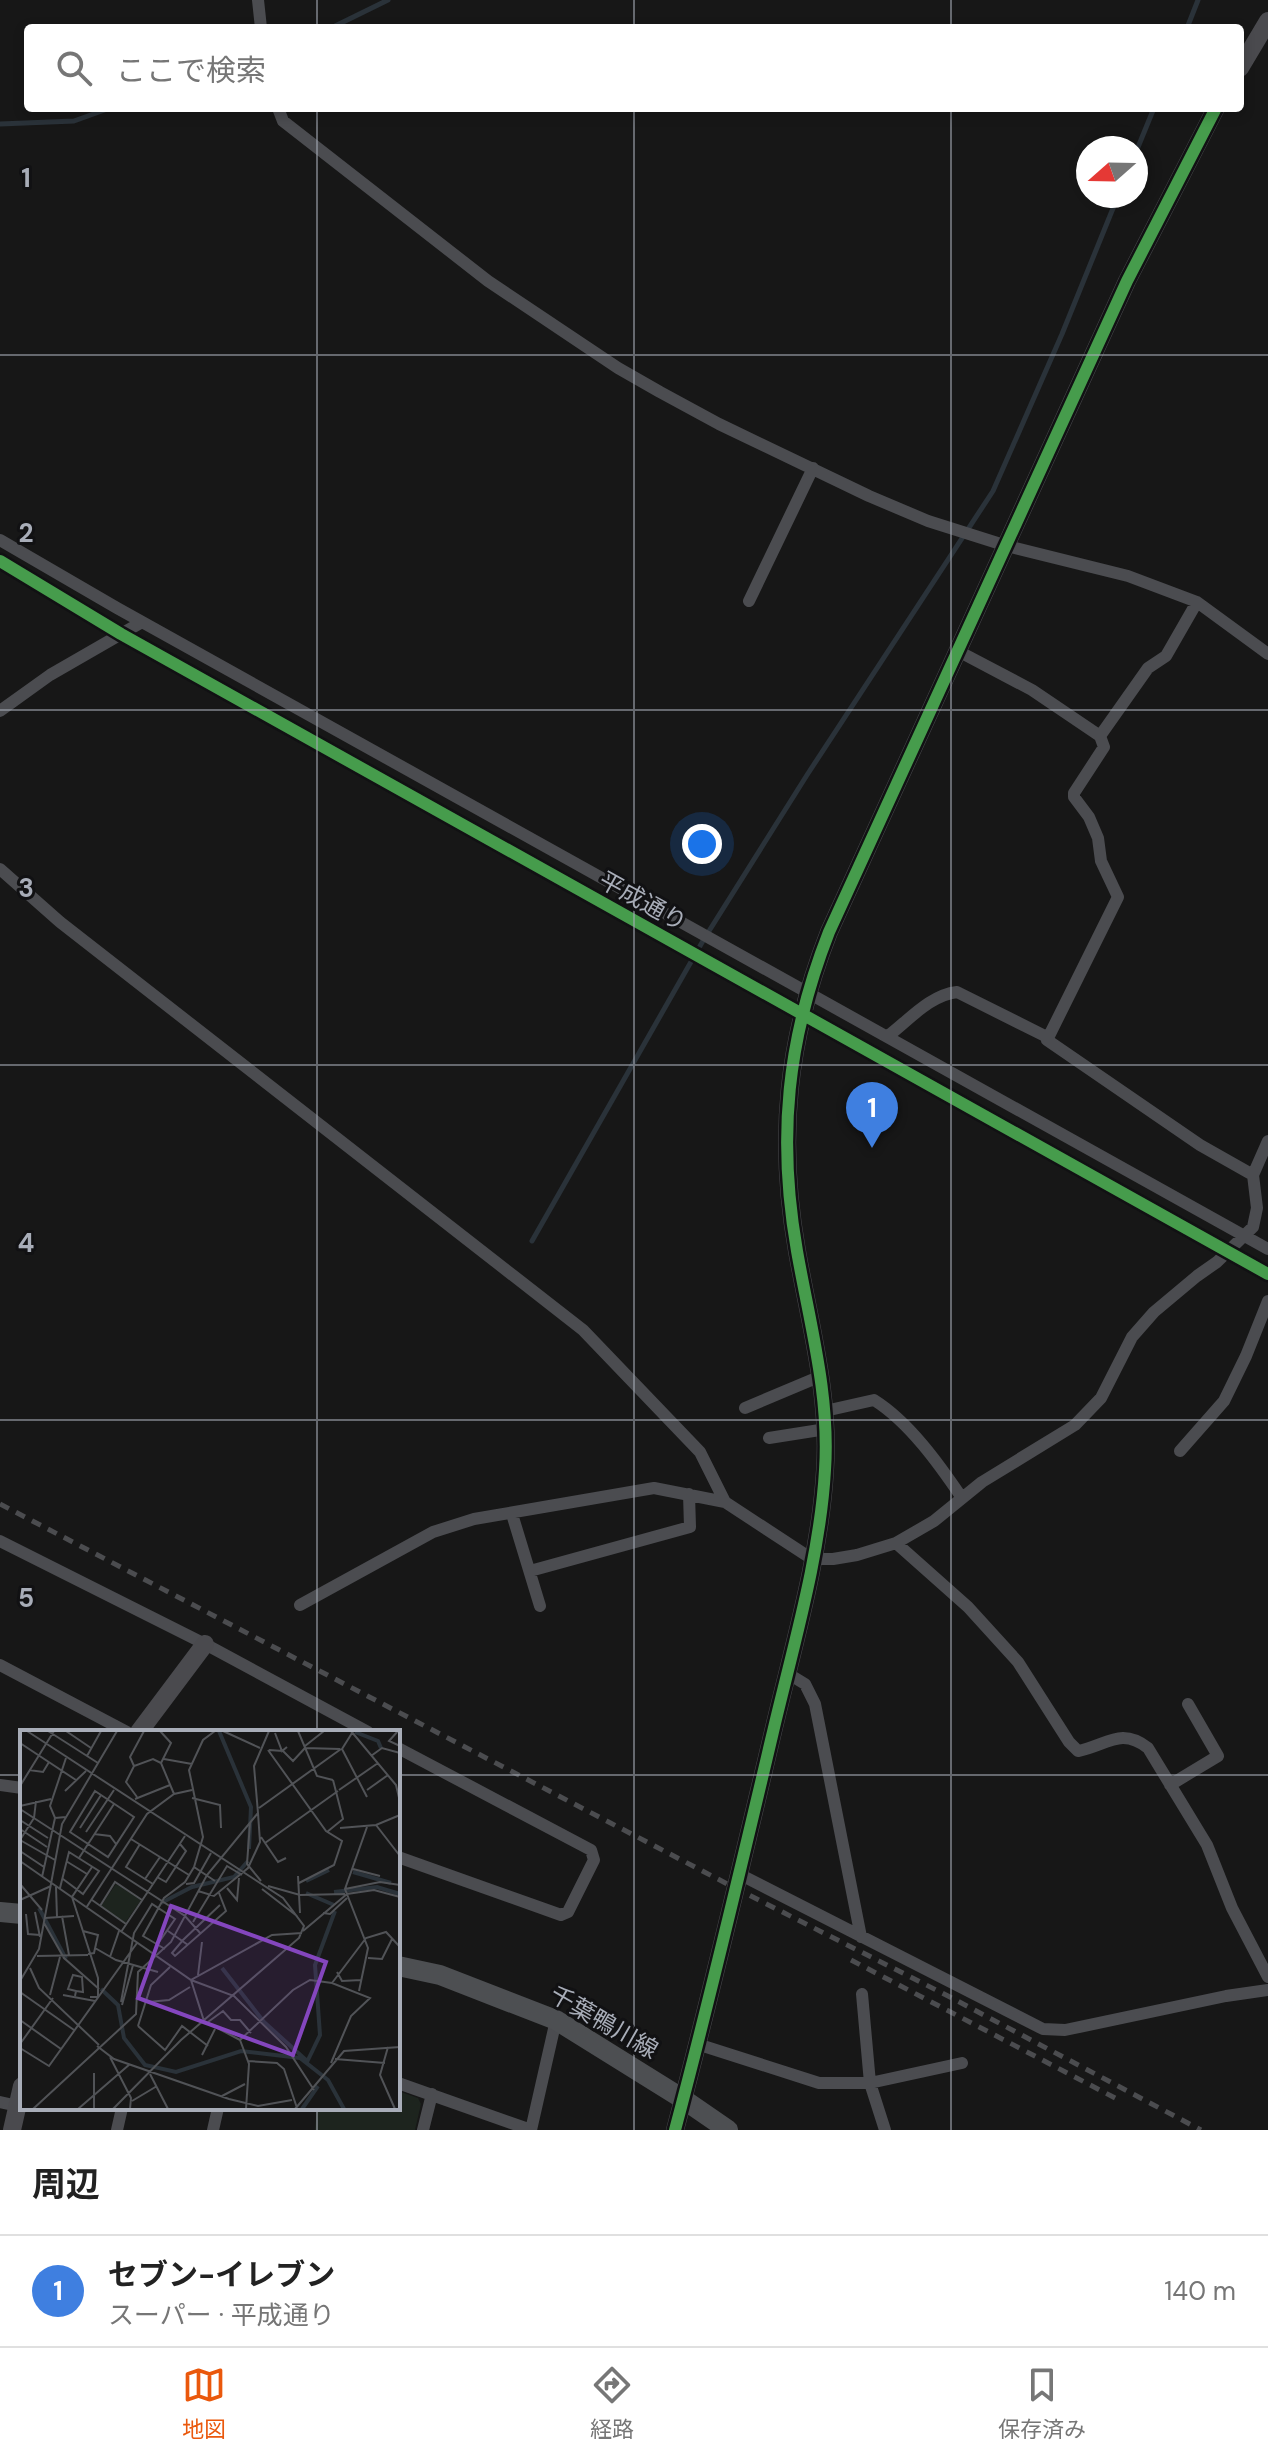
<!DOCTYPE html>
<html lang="ja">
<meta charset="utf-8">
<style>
body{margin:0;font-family:"DM Sans","Noto Sans JP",sans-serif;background:#f6f6f6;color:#222}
.compass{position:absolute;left:1076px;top:136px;width:72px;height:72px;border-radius:50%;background:#fff;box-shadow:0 4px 12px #0003;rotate:250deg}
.you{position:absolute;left:702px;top:844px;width:28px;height:28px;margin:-20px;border:6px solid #fff;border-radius:50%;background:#1a73e8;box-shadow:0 0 0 12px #1a73e833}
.badge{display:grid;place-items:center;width:52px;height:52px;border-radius:50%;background:#ea580c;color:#fff;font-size:26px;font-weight:700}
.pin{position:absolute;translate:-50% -66px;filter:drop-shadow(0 2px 4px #0008)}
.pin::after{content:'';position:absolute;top:42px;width:28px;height:24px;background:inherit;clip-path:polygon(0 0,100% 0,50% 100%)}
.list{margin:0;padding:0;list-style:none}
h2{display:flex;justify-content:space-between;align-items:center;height:104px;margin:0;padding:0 32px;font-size:34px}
h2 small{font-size:26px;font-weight:400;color:#767676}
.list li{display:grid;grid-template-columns:52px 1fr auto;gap:24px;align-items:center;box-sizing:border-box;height:112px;padding:0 32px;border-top:2px solid #e0e0e0}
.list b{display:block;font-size:30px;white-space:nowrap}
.list p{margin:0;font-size:26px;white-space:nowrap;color:#767676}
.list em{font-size:26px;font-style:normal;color:#767676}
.icon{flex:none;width:44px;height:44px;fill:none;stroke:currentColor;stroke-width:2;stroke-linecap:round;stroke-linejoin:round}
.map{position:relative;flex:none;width:1268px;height:2130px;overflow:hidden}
.search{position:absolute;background:#fff;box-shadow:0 4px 12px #0003;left:24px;right:24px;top:24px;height:88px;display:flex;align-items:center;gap:20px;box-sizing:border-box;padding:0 28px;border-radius:8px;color:#767676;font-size:30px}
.sheet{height:216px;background:#fff}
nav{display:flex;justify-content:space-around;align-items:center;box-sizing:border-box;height:112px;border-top:2px solid #e0e0e0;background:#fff;font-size:22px;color:#767676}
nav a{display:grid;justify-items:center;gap:4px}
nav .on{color:#ea580c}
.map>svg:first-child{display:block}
.green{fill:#1d241e}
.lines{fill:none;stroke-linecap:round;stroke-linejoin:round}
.stream{stroke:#2a3239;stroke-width:5}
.street{stroke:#4b4c50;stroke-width:12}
.secondary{stroke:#4a4a4e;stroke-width:18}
.primary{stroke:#4d4f52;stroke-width:20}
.rail{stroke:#4b4c4f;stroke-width:5;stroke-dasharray:10 8;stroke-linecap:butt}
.cycleway-casing{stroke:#111113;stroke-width:17}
.cycleway{stroke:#469c4c;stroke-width:12}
.grid{fill:none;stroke:#a8adb8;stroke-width:2;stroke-opacity:0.55}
.labels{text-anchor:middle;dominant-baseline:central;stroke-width:6;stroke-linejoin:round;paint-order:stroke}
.street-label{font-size:24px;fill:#a8adb8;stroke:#111113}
.inset-river{fill:none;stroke:#2a3239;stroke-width:4}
.inset-road{fill:none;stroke:#515357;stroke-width:2}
.view{fill:#8446be;fill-opacity:0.15;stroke:#8446be;stroke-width:4}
.inset-edge{fill:none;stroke:#a8adb8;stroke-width:4}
.grid-label{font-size:26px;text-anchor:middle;font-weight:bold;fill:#a8adb8;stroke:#111113;stroke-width:6;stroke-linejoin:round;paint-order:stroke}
</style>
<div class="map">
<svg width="1268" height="2130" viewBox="0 0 1268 2130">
<rect width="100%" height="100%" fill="#171717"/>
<path class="green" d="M398 2091 418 2098 421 2104 415 2130H315L317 2108H398Z"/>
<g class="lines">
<path class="stream" d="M331 28 388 0
M1187 28 1198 0
M0 124 74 121 110 108
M1136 152 1154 108
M532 1241 704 939 807 775 993 491 1062 334 1118 196"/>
<path class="street" d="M258 0 261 28
M278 108 283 121 488 281 618 368 660 392 719 424 869 496 928 521 1007 546 1128 576 1197 602 1268 654
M0 540 117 608 1268 1249
M0 561 121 634 1268 1274
M749 601 813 468
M958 651 1032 690 1100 736 1104 747 1074 793V797L1089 817 1098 838 1101 861 1118 897 1047 1040 1200 1145 1253 1175
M0 711 50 675 142 622
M1100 736 1148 668 1166 656 1197 602
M0 869 60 922 583 1330 700 1452 725 1502
M888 1036C909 1020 930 995 957 992L1047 1037
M745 1408 821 1376
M825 1411 874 1400C909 1422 939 1464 962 1498
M769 1438 826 1429
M1180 1451 1224 1401 1246 1356 1268 1301
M512 1514 540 1606
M0 1541 205 1644 368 1732
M896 1543 968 1607 1018 1662 1069 1742 1078 1751C1107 1745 1121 1727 1148 1748L1207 1845 1232 1908 1268 1977
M530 1571 690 1527 689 1494
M300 1605 433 1532 474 1519 654 1488 725 1502 812 1559H833L857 1555 896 1543 934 1521 982 1482 1075 1425 1101 1398 1132 1337 1154 1312 1197 1276 1217 1262 1253 1227 1257 1208 1253 1175 1268 1141
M0 1665 127 1732
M787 1673 805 1684 815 1704 861 1937
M398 1748 591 1850 594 1860 568 1912 561 1915 398 1857
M0 1785 22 1788
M1170 1785 1218 1756 1188 1704
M739 1874 1043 2029 1065 2030 1226 1996 1268 1990
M862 1994 870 2083 885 2130
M697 2044 819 2083H870L962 2063
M398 2083 531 2130
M0 2102 18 2106
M117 2130 122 2108
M213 2130 218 2108
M423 2130 432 2094
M531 2130 556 2020"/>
<path class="secondary" d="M1240 68 1268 21
M139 1732 205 1644
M12 2130 22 2086
M675 2130C710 1999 741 1867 772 1736 792 1650 820 1558 825 1470 830 1395 810 1325 797 1251 777 1138 787 1039 829 932L1127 281 1216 108"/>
<path class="primary" d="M0 1912 22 1914
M398 1966 440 1975 556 2020 683 2099 728 2130"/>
<path class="rail" d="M0 1504 735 1888 948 1996 1201 2130
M851 1960 1117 2099"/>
<defs>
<path id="cycleway" d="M0 561 121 634 1268 1274
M675 2130C710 1999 741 1867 772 1736 792 1650 820 1558 825 1470 830 1395 810 1325 797 1251 777 1138 787 1039 829 932L1127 281 1216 108"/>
</defs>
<use href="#cycleway" class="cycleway-casing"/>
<use href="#cycleway" class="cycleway"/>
</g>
<path class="grid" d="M317 0V28M634 0V28M951 0V28M317 108V1732M634 108V2130M951 108V2130M0 355H1268M0 710H1268M0 1065H1268M0 1420H1268M0 1775H22M398 1775H1268M317 2108V2130"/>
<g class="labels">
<g class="street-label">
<text transform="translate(643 901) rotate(29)">平成通り</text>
<text transform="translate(604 2022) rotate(30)">千葉鴨川線</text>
</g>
</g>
<g transform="translate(20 1730)">
<rect width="380" height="380" fill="#171717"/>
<path d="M96 154 121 170 105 193 81 176Z" fill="#1d241e"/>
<path class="inset-river" d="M199 1 231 77 229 119M335 2 358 11 361 18M333 142 371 153M286 151 309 140M314 162 357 157 380 164M286 163 314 175M141 173 172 157 214 147 228 131M19 178 46 229M202 238 244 292 286 330M81 259 98 275 104 308 125 335 156 342 221 321 280 328 308 350 324 379M287 332 300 305 295 235 315 181M282 379 298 356"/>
<path class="inset-road" d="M7 1 263 168 284 196 279 208 161 310 93 379M28 1 78 33M46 1 71 18M140 1 151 13 141 33M203 1 240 18M278 1 297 46 313 50M331 1 376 55 380 72M378 1 369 11 380 16M255 3 262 21 267 17M332 3 322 19 347 67M0 13 56 50M285 16 304 1M285 18 320 19M248 20 306 101 322 111 314 135 279 153M249 20 263 21 273 31 285 18M67 26 81 1M351 26 362 18 380 23M144 29 172 34M114 36 110 27 124 1M9 40 23 42 29 32M0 56 34 1M319 60 358 33M347 60 368 45M45 61 66 41M75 61 114 87 88 127 50 102ZM117 67 106 52 114 36 133 29 141 33 154 64M172 68 200 75 201 98M115 69 150 55M0 76 31 69M239 78 321 19M0 79 165 186 181 204M46 87 35 88 30 76 46 28M0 90 28 108M230 93 227 134 241 151M356 95 380 126M60 98 81 65M320 98 356 95 380 85M0 99 27 117M66 102 94 60M307 102 323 89 313 50M74 104 90 106 96 114M241 107 258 132 266 128M111 109 169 145M0 110 14 88 16 71M0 110 35 130M245 113 318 61M120 114 106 137 133 154M0 121 24 137M59 128 94 74M0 131 171 250 214 266 266 317 294 360M46 131 67 144M174 137 195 151M333 139 360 146M278 146 280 183M22 147 35 88M137 147 146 152 166 121 160 114M125 149 140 127M0 154 22 180M166 154 174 153 191 123M248 156 280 165 325 164M36 157 37 187M40 158 49 122 79 141 63 164 43 149M207 158 217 170 219 148M242 159 277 186M325 159 360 152 380 155M178 161 194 166 228 138 240 112 238 83M199 163 206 181 155 226 152 223 163 210 200 175M0 170 31 156M72 170 106 194M80 176 95 152 122 170M66 178 127 84 154 64 172 60M15 182 20 207M303 183 310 184 327 168M6 184 8 204 20 205M42 186 49 225M25 188 54 186M173 192 207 136 222 145M24 193 44 228 79 259M63 201 78 205 74 223 68 224M148 201 168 215M283 201 327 164 354 160 380 167M101 202 165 106M75 218 96 230 138 242M145 219 123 206 144 168 165 152 174 137 183 107 169 40 183 10 195 1M17 226 68 225M90 227 99 201M348 228 362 229 372 209M10 238 19 258 79 315M317 242 322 251 341 250M178 245 182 212M0 251 19 219 42 94 97 1M312 253 346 208 366 202 380 217M339 261 348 218 325 159 347 97M0 262 54 300M30 265 40 227M43 265 75 271M55 266 56 261 48 259 53 245 62 247 63 262 56 261M70 267H78V248L52 167 72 137M101 272 114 203 132 174 155 189 137 215M128 272 149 270 170 257M102 275 113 235M0 290 41 319M188 292 203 281 211 290H220L231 303M118 296 145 320 162 296 188 316M118 296 131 255 150 237M220 310 273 260 290 250 312 253 350 268 331 286 311 333M220 310 184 291 171 250 252 205 282 203M220 310 229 334 226 379M0 314 33 268M77 316 94 329 209 369 238 376 272 370M368 317 360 345 375 379M0 318 29 336 117 213M182 325 195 299M90 327 111 368 110 379M315 329 365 333M228 331 257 333 264 339 277 378M130 344 148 379M202 366 225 354M112 371 137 356M13 379 116 284 118 242 151 212 187 145 238 83 234 36 249 1M58 379 110 334M74 379V343M275 379 324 321 380 317"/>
<path class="view" d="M151 176 306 232 273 325 118 268Z"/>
<rect width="380" height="380" class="inset-edge"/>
</g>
<g class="grid-label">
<text x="26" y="187">1</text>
<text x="26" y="542">2</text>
<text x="26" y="897">3</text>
<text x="26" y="1252">4</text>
<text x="26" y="1607">5</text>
</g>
</svg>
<svg class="compass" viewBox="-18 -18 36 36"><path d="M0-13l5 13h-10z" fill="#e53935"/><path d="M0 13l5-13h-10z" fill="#767676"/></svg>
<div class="you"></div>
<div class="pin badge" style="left:872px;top:1148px;background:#3f7fe0">1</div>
<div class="search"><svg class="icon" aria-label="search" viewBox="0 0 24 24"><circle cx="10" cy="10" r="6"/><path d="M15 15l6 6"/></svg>ここで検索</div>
</div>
<section class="sheet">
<h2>周辺<small></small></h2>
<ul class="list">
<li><span class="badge" style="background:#3f7fe0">1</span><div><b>セブン-イレブン</b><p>スーパー · 平成通り</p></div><em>140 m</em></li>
</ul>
</section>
<nav>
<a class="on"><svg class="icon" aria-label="map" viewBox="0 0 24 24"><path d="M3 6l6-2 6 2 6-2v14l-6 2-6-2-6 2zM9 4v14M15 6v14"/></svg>地図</a>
<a><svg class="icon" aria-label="directions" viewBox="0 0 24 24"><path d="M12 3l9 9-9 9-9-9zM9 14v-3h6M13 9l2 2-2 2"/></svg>経路</a>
<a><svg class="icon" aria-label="saved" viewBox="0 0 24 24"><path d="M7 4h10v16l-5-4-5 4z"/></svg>保存済み</a>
</nav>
